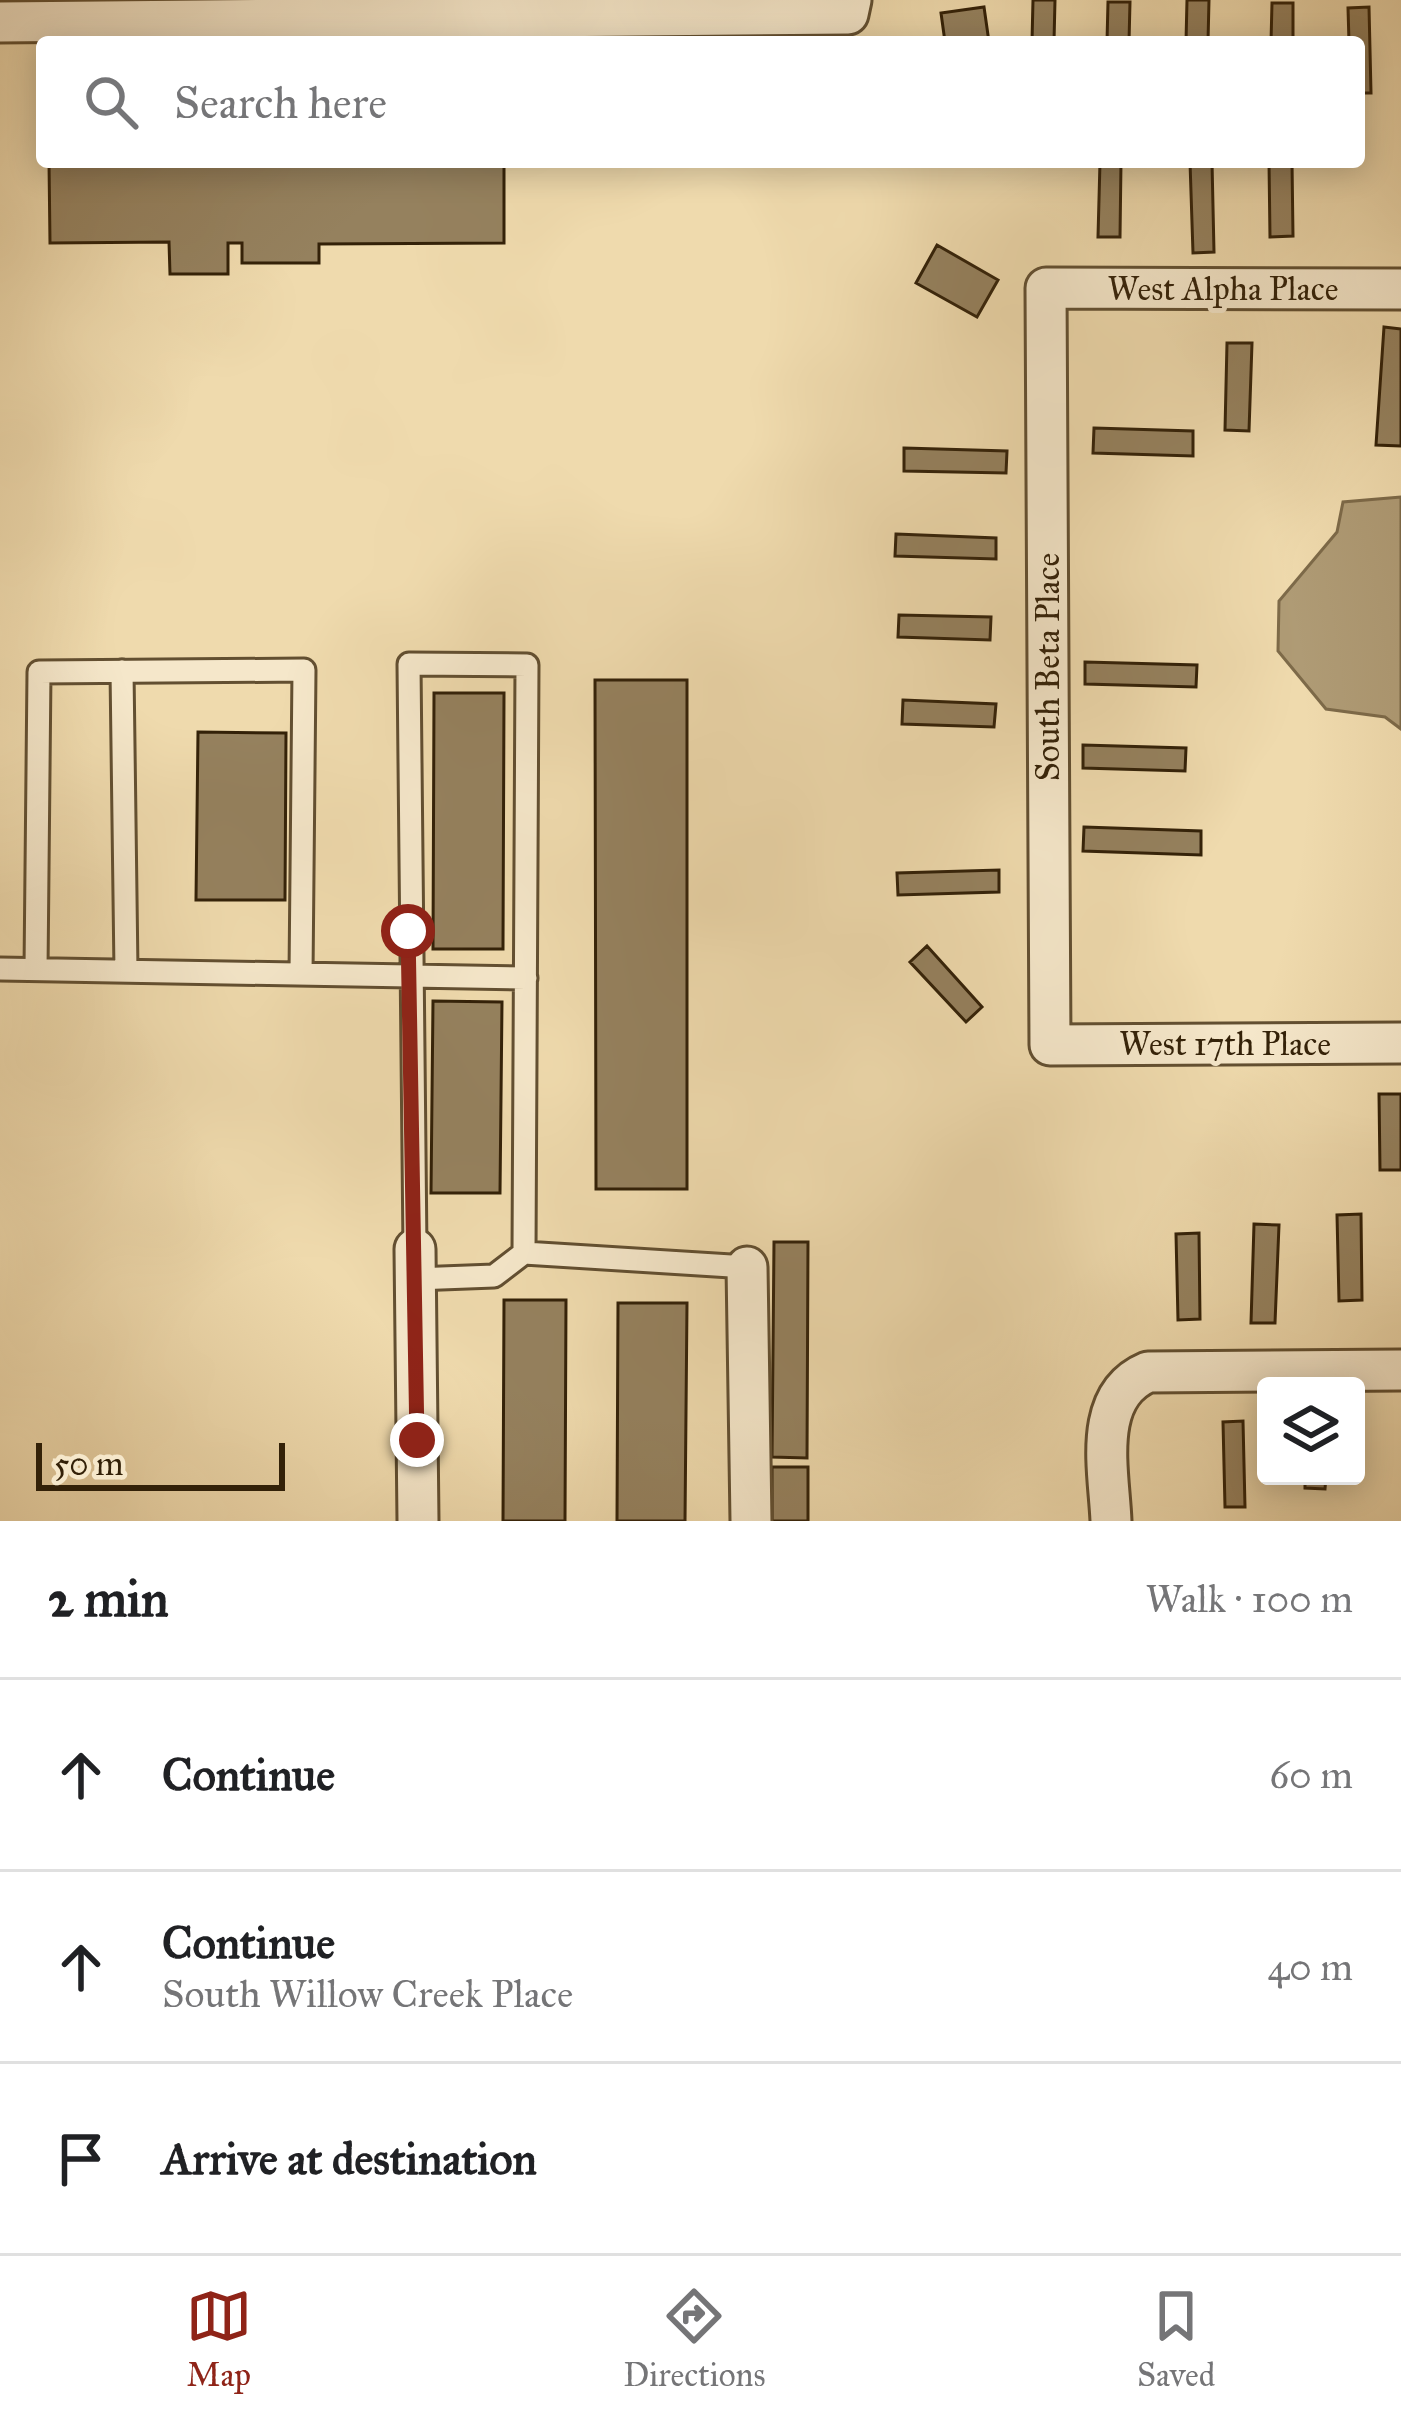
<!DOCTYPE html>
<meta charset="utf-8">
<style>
body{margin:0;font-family:"IM FELL Great Primer",serif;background:#f2f2f2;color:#202124}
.controls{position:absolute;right:36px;bottom:36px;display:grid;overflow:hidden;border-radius:12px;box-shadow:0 6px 30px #0003}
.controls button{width:108px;height:108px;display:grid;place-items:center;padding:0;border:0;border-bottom:3px solid #e0e0e0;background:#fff;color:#202124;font:60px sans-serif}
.scale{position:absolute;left:36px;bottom:30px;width:249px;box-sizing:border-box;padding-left:12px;border:6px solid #332108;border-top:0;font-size:33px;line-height:42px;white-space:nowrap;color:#332108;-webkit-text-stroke:9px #f5e7ca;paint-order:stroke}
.stop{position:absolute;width:36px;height:36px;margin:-27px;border:9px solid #8f2418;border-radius:50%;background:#fff}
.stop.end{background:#8f2418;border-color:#fff;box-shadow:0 3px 12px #0008}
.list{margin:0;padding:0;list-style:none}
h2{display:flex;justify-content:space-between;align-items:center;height:156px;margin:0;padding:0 48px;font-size:51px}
h2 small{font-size:39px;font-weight:400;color:#757577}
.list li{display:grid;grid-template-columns:78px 1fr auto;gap:36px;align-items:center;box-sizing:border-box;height:192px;padding:0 48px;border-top:3px solid #e0e0e0}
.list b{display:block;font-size:45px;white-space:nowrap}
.list p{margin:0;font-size:39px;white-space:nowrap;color:#757577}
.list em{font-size:39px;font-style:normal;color:#757577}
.icon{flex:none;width:66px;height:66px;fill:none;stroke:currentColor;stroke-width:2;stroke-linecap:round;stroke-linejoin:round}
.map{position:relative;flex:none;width:1401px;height:1521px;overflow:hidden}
.search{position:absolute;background:#fff;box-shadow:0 6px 30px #0003;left:36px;right:36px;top:36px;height:132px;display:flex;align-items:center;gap:30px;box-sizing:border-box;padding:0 42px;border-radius:12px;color:#757577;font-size:45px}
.sheet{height:732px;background:#fff}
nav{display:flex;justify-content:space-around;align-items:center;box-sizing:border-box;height:168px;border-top:3px solid #e0e0e0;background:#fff;font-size:33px;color:#757577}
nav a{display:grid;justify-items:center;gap:6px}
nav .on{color:#8f2418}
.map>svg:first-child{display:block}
.water{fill:#af9b75;stroke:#7d6a49;stroke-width:3}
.building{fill:#95815e;stroke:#332108;stroke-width:3}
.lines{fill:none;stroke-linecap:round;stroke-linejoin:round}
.service-casing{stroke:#624f31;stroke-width:27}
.minor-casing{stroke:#624f31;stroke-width:45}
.service{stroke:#f5e7ca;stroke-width:21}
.minor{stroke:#f5e7ca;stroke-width:39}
.route{stroke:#8f2418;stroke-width:15}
.labels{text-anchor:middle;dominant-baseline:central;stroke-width:10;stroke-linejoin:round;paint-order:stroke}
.street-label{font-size:33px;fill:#332108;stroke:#f5e7ca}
</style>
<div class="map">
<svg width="1401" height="1521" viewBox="0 0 1401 1521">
<rect width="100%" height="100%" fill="#efdaad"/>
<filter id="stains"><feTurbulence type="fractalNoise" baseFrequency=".00167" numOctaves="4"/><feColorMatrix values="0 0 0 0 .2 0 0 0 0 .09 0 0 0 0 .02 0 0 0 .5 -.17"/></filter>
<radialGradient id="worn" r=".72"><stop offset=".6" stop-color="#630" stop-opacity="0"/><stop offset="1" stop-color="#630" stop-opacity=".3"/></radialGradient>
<path class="water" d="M1401 497V729L1385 717 1326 709 1278 651 1279 601 1337 532 1343 502Z"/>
<path class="building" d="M1033 0H1055L1054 42H1032Z
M1187 0H1209L1208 42H1186Z
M1108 2H1130L1129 42H1107Z
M1272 3H1293V42H1271Z
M984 7 989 42H945L941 13Z
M1369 7 1371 93H1359V42H1349L1348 8Z
M49 162H504V243L319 244V263H242V243H228V274H170L169 242 50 243Z
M1100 162H1121L1120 237H1098Z
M1190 162H1212L1214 252 1193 253Z
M1269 162H1292L1293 236 1270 237Z
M937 245 998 280 977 317 916 283Z
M1384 327 1401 329V446L1376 445Z
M1227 343H1252L1249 431 1225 430Z
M1094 428 1193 431V456L1093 453Z
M904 448 1007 451 1006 473 904 471Z
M896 534 996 538V559L895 556Z
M899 615 991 617 990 640 898 637Z
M1085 662 1197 665 1196 687 1085 684Z
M595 680H687V1189H596Z
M434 693H504L503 949H433Z
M903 700 996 704 994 727 902 724Z
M198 732 286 733 285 900H196Z
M1083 745 1186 748 1185 771 1083 768Z
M1084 827 1201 831V855L1083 851Z
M999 870V892L898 895 897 873Z
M927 946 982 1007 966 1022 910 962Z
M433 1001 502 1002 500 1193H431Z
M1379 1094H1401V1170H1380Z
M1361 1214 1362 1300 1339 1301 1337 1215Z
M1254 1224 1279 1225 1275 1323H1251Z
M1199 1233 1200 1319 1178 1320 1176 1234Z
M774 1242H808L807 1458 772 1457Z
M504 1300H566L565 1521H503Z
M618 1303H687L685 1521H617Z
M1243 1421 1245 1507H1225L1223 1422Z
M772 1467H808V1521H772Z
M1305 1476H1326L1325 1489 1305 1488Z"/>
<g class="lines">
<defs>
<path id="service" d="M122 671 126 971
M0 969 526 978
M36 969 39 672 304 670 301 974
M415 1249 409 664 527 665 524 1253 747 1267
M415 1279 494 1276 524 1253"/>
<path id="minor" d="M0 22 848 14 851 0
M1401 289 1046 288 1050 1045 1401 1043
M415 1249 418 1521
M747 1267 751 1521
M1111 1521C1109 1471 1091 1396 1148 1372L1401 1370"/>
</defs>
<use href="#service" class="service-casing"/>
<use href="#minor" class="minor-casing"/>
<use href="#service" class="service"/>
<use href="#minor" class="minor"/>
</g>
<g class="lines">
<path class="route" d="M408 931 417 1440"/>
</g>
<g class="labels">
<g class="street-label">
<text x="1223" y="289">West Alpha Place</text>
<text transform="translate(1048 667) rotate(-90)">South Beta Place</text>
<text x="1225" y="1044">West 17th Place</text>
</g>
</g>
<rect width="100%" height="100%" filter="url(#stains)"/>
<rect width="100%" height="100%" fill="url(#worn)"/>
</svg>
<div class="controls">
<button><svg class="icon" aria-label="layers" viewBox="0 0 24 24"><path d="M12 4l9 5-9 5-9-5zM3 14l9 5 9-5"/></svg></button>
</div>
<div class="scale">50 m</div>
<div class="stop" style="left:408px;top:931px"></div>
<div class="stop end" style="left:417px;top:1440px"></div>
<div class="search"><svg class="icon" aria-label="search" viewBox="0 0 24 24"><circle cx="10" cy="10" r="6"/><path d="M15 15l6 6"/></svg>Search here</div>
</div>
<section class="sheet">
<h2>2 min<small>Walk · 100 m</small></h2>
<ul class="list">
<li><svg class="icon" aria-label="ahead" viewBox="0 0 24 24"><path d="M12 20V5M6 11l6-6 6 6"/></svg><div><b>Continue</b></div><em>60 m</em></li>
<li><svg class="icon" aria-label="ahead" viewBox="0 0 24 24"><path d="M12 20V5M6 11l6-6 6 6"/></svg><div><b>Continue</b><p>South Willow Creek Place</p></div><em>40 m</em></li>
<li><svg class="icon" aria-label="arrive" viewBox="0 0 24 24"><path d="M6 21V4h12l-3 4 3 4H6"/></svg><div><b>Arrive at destination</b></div></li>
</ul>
</section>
<nav>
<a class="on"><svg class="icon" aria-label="map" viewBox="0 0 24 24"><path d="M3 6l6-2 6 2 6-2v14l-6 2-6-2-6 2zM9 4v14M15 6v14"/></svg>Map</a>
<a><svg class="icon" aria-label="directions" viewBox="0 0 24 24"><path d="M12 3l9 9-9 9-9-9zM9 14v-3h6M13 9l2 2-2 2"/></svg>Directions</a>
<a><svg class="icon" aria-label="saved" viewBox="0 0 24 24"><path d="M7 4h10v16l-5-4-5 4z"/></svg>Saved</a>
</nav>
